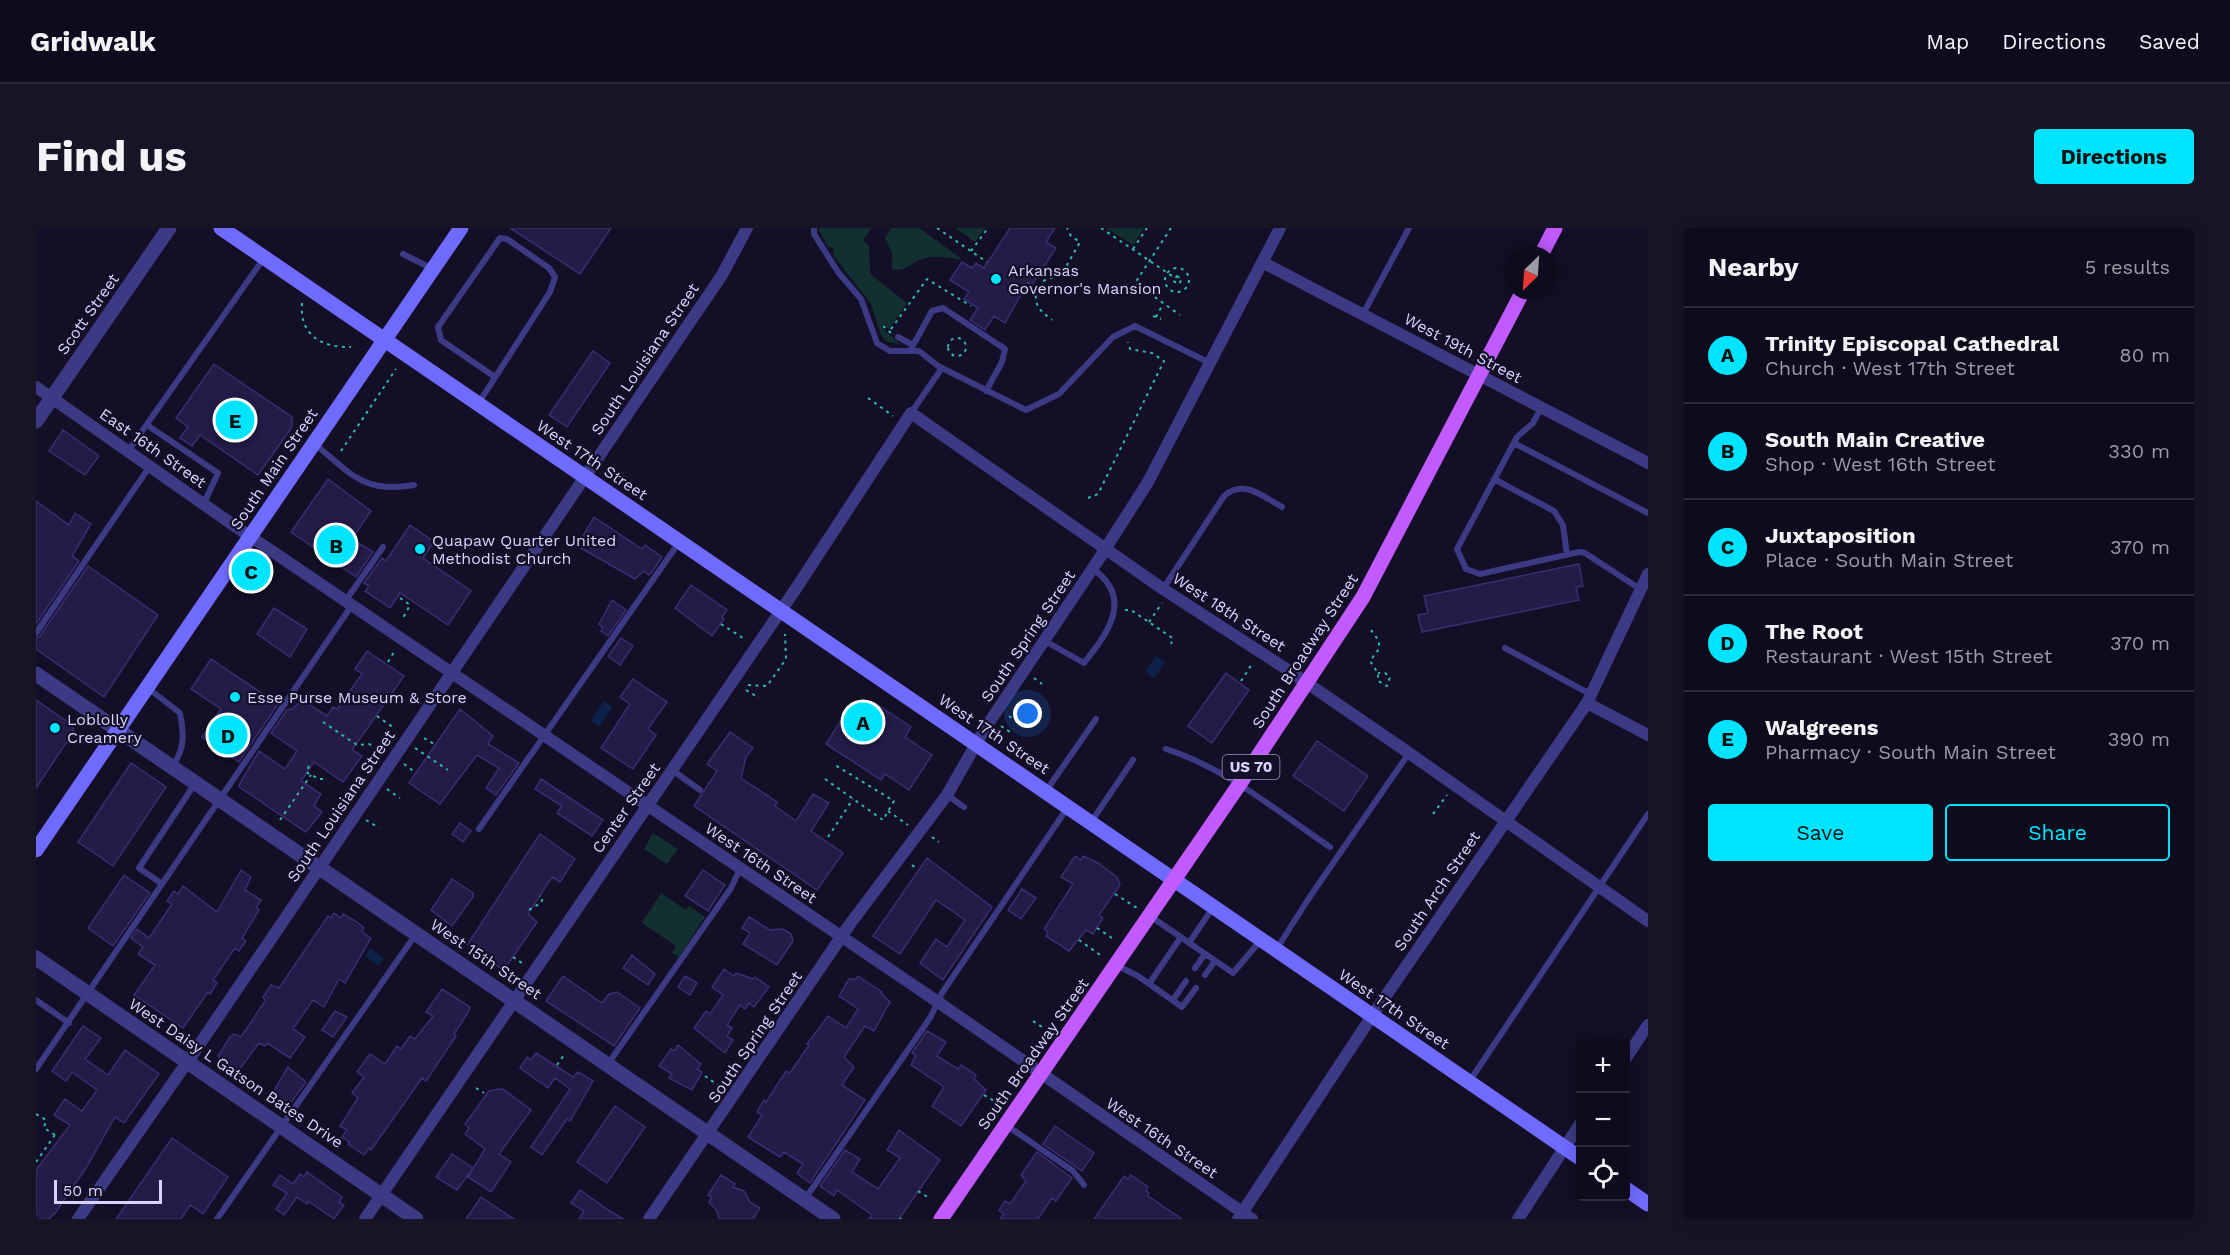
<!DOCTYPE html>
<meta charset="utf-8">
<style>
body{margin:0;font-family:"Work Sans",sans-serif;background:#171425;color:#f1f3f6}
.controls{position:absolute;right:18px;bottom:18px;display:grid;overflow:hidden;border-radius:6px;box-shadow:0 3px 15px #0003}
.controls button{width:54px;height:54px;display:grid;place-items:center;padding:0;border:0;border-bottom:2px solid #2e2b3b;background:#0e0b1c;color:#f1f3f6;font:30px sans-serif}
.compass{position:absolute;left:1468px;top:18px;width:54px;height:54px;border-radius:50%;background:#0e0b1c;box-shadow:0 3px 15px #0003;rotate:205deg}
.scale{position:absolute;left:18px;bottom:15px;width:108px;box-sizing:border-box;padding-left:6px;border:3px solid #d9d4ff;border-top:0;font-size:16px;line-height:21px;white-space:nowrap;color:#d9d4ff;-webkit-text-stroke:4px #130f26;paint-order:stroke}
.you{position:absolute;left:992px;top:486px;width:21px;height:21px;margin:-15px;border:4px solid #fff;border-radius:50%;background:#1a73e8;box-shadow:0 0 0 9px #1a73e833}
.badge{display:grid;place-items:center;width:39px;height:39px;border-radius:50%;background:#00e5ff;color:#111;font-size:20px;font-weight:700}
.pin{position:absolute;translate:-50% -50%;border:3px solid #fff;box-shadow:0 2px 6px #0006}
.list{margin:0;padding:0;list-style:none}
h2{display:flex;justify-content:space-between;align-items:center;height:78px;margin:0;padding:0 24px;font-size:26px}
h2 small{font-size:20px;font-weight:400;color:#9b9ba3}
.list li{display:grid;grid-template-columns:39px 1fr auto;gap:18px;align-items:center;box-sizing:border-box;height:96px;padding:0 24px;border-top:2px solid #2e2b3b}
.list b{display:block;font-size:22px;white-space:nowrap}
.list p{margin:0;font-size:20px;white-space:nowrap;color:#9b9ba3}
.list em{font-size:20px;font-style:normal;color:#9b9ba3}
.actions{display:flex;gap:12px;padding:18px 24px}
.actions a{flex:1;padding:14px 0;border:2px solid #00e5ff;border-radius:6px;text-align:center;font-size:21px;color:#00e5ff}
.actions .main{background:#00e5ff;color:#111}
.icon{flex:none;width:33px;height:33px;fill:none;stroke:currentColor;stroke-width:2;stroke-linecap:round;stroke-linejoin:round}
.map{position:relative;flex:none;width:1612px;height:991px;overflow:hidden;border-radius:6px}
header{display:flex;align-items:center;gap:36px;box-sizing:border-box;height:84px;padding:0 30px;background:#0e0b1c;border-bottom:2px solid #2e2b3b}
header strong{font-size:28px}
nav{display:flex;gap:33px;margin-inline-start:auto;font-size:21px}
.intro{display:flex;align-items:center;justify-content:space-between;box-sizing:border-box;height:144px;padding:0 36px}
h1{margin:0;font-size:42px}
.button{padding:15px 27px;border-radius:6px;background:#00e5ff;color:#111;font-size:21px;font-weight:700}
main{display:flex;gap:36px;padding:0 36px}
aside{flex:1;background:#0e0b1c;border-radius:6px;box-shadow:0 3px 15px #0003}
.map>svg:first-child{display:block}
.green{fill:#12302f}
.water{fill:#0c2248}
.building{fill:#241b47;stroke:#3b2d73;stroke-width:1.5}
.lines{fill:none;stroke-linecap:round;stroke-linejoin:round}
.path{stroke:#2fb8b0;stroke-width:2;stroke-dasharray:3 4.5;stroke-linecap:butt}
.service{stroke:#3d3a85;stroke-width:6}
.minor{stroke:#3d3a85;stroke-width:12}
.tertiary{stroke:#3d3a85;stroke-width:15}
.secondary{stroke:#6f6bff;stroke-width:15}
.primary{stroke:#c25bff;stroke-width:15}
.poi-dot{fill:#00e5ff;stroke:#130f26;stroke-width:2}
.labels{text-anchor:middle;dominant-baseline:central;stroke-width:4.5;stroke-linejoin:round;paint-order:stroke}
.shield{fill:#130f26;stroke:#9e99be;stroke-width:1.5}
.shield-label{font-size:15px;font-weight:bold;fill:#d9d4ff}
.poi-label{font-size:16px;fill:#d9d4ff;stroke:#130f26;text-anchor:start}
.street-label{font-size:16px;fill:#d9d4ff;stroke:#130f26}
</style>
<header>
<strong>Gridwalk</strong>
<nav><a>Map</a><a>Directions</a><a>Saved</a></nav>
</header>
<div class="intro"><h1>Find us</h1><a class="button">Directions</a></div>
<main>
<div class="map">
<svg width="1612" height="991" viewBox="0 0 1612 991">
<rect width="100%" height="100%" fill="#130f26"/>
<path class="green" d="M782 0H836L827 12 833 18 834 46 871 75 853 101 847 97 845 99 865 117 850 113 845 107 835 76 797 27 798 20 792 19Z
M855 0H883L926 31C913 31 900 26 887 31 875 34 869 45 856 41V25L849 10Z
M919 0H949L939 14Z
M1070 0H1108L1097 17Z
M617 605 642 621 631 636 608 621Z
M625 665 650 682 653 678 669 689 643 729 636 725 640 718 606 695Z"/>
<path class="water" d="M1120 428 1129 434 1119 449H1115L1110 443Z
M568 473 577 479 563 499 555 492Z
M334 720 348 730 343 738 329 728Z"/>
<path class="building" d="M474 0H575L544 46Z
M974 0H1019L1010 14 1020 20 996 57 992 54 969 95 958 88 949 102 934 92 942 80 928 71 933 64 914 52 926 34 936 40 940 35 948 40Z
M557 123 574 135 531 199 513 187Z
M178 136 256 189V199L222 247 164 207 156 218 144 210 152 199 140 190Z
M27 202 63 228 49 247 13 223Z
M292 251 335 283 316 311 337 324 320 349 255 304Z
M0 273 33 297 39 285 55 296 36 328 43 333 0 396Z
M558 289 606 321 609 317 626 329 616 344 613 347 608 343 599 351 545 320 547 318 543 315Z
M374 297 398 314 387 330 435 363 412 397 364 365 354 380 329 363 333 358 328 355 346 330 350 333Z
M1543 336 1547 358 1540 359 1543 372 1386 404 1382 387 1392 385 1388 368Z
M52 338 122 387 68 469 0 421V410L4 408Z
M655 357 691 382 686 389 688 391 676 408 639 380Z
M576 372 590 382 572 408 565 403 567 400 563 396Z
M238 380 271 401 254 429 221 406Z
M585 410 597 418 584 437 572 428Z
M331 423 368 448 316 522 326 528 307 554 278 534 265 553 285 566 278 578 286 584 270 604 203 559 204 555 223 523 249 541 261 523 235 505 251 482 256 481 266 472 291 488 297 479 301 481 326 446 319 441Z
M175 431 242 476 203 534 166 509 185 481 155 461Z
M1190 445 1213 462 1176 515 1152 498Z
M597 451 631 474 612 501 620 507 597 541 565 520 594 476 584 469Z
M0 472 36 497 38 503 0 560Z
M816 475 832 486 839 475 875 499 869 509 896 527 873 562 849 546 845 552 790 516Z
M424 481 457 508 452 516 483 535 460 567 450 560 463 540 441 527 404 576 373 555Z
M694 504 717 520 710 529 705 550 741 574 739 578 760 593 777 566 793 575 775 603 807 625 781 662 658 578 681 543 671 536Z
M1281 513 1332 548 1308 583 1257 548Z
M95 535 130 559 77 638 42 614Z
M505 551 567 592 556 608 521 585 526 578 499 561Z
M424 595 435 603 427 614 416 606Z
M504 606 539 631 524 654 516 649 492 686 501 694 468 742 439 724 432 717 433 714Z
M1039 628 1045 632 1047 628 1062 635 1081 649 1084 657 1063 687 1067 690 1057 706 1050 702 1033 723 1010 708 1012 704 1008 701 1037 656 1025 649Z
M891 630 956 679 907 752 884 735 900 711 911 719 929 692 900 672 864 726 837 708Z
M205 642 215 649 209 662 225 672 220 680 223 682 206 710 210 713 203 723 199 720 177 752 181 755 174 766 172 764 147 800 98 767 119 737 102 726 107 719 95 710 101 701 113 710 136 676 131 673 138 663 142 666 147 658 181 684Z
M667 642 689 657 672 683 649 668Z
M88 647 114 665 77 718 52 700Z
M416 651 437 665V669L416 698 395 682Z
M986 661 1000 670 985 691 972 682Z
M298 685 305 690 307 686 321 694 328 700 326 704 335 710 309 755 303 751 288 779 277 772 257 801 269 809 254 830 231 815 229 818 223 815 203 842 182 828 194 809 198 806 205 809 229 773 227 769 235 757 243 760 292 688 295 690Z
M713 689 734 702 747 701 755 706 757 713 741 737 707 716 714 705 706 700Z
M596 727 619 746 612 757 587 740Z
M688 741 698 748 700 745 717 751 719 749 733 759 718 779 713 775 709 781 704 777 691 797 696 800 691 808 697 812 689 825 658 800 670 783 674 786 687 767 676 759Z
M527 748 566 775 573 766 581 764 604 780 578 818 510 773Z
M649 748 661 755 654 767 642 759Z
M822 748 846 764 845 765 854 774 838 803 829 798 808 829 818 839 806 857 829 872 774 955 761 945 767 936 748 924 744 929 712 909 726 887 721 884 728 872 730 874 750 843 753 845 756 842 773 817 771 816 792 788 810 800 822 781 803 768 813 751H820Z
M406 761 434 779 431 786 418 806 420 808 390 853 386 850 335 922 333 920 328 927 312 916 314 914 306 909 311 902 304 898 322 870 316 865 328 849 321 844 334 826 349 836 361 818 365 821 374 808 379 811 397 788 390 784Z
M299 783 311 789 297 809 286 802Z
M47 798 65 810 49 831 72 847 89 822 123 846 88 895 79 889 50 940 20 984 13 991H0V942L34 897 18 887 29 871 46 883 61 862 36 844 30 853 16 843Z
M891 803 910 814 901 828 922 841 925 837 940 847 938 851 950 862 925 898 896 878 908 859 875 837 880 827 876 825Z
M642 817 665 836 661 841 666 844 656 862 633 850 636 846 623 838 635 821 638 823Z
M500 825 537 849 542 844 557 853 534 893 531 891 506 927 495 919 534 861 519 850 512 860 484 840 491 829 495 832Z
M252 839 270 854 253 877 236 866Z
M463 861H467L495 882 463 926 475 934 455 964 432 949 449 921 429 906 433 900 429 896 453 863Z
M579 878 609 899 571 955 541 934Z
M1019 898 1058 925 1046 943 1007 916Z
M863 902 904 932 863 991H833L836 987 801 962 798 968 784 958 809 922 824 931 816 944 842 961 864 930 851 922Z
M136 910 192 949 167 986 154 977 145 991H80Z
M1001 924 1036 950 1020 973 1016 970 1002 991H964L968 986 963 982 969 973 974 976 990 953 985 947Z
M416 926 437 940 421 962 400 949Z
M271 944 306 969 303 974 308 977 298 991 272 973 271 976 261 969 248 987 240 981 251 965 237 957 244 947 257 956 264 946 268 949Z
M685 947 699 956 697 959 708 963 714 974 724 980 717 991H683L681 983 673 974 676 969 672 967Z
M1095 947 1112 959 1110 963 1113 965 1112 968 1146 991H1058L1088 948 1092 951Z
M544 962 574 983 587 991H543L548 983 535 975Z
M445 969 478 991H430Z"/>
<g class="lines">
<path class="path" d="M901 0 951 34
M1065 0 1139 50
M1135 0 1099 55 1144 87
M1097 21 1111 0
M935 23 952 0
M1129 52a12 12 0 1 1 24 0a12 12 0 1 1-24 0Z
M1141 48 1146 51 1143 56 1137 53Z
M1007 53 1026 46 1044 14 1035 8 1031 0
M1001 60C997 77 1003 82 1016 92
M266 75C263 107 286 120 315 119
M1117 88 1125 91
M1120 89 1127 76
M847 98 855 105
M855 101 891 51 935 78
M912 119a9 9 0 1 1 18 0a9 9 0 1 1-18 0Z
M832 170 857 188
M305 223 360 141
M1052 270 1062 266 1128 133 1116 125 1094 121 1092 114
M364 370 374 377 367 390
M1089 382H1095L1135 409 1137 411 1135 416
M1113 394 1126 375
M685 396 710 412
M1335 402 1343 413V421L1334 433 1342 445V453L1351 458 1354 449 1349 445H1342
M352 434 358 424
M998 450 1006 456
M1205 453 1216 436
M712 457 731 458 750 431 749 406
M710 462 723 470
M982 475 992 481
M341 488 358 500
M973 488 981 494
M287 494 321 517 333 516 344 522
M965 498 974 504
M388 510 398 516
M379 520 412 542
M368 536 380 545
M273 538 270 544 283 551H287
M789 551 847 592 858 573 799 537
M351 561 364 570
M852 583 872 597
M1397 586 1411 567
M244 592 275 547
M330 592 343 600
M792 609 817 571
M896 609 903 614
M876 637 881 641
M1079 666 1101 680
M493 682 505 675 507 670 504 668
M1061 700 1079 712
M1043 712 1067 729
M477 729 486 735
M997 793 1009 801
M521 837 528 827
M669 848 686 860
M440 860 448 865
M948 867 960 874
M0 886 10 892 8 900 19 907
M0 934 21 904
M882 963 893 970
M864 990 865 991"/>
<path class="service" d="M778 0V6L802 44 825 71 841 115 854 123H883L902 138 990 182 1023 166 1077 109 1099 98 1174 135
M367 26 397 41
M1327 86 1373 0
M862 109 877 117
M875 121 896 83 907 80 969 121 966 134 950 163
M442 176 514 64 519 49 513 40 471 11 464 10 402 99 405 112 459 149
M1505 180 1497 195 1481 209 1421 321 1430 341 1444 346 1543 324 1549 325 1604 361
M875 185 906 140
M111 197 182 245 168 275
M1478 215 1612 285
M279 216C315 246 328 266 378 257
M92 223 228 30
M1458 251 1518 283 1527 297 1531 327
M1127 361 1188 268C1208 251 1226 268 1246 279
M310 372 347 319
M0 405 114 238
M1009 413 1048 435C1072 405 1098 370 1057 341
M1469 420 1554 466
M113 461 144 485C148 507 149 519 137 538
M1130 521C1190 540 1242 584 1294 619
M636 542 664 562
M1010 563 1060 491
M911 567 928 579
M1055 594 1097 532
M443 601 644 313
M126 656 103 640 160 554
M1114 688 1197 745 1224 713
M1153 715 1176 681
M1240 722 1273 670 1373 525
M1080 737 1102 748 1146 779 1160 760
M1159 740 1169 726
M1169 747 1179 733
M1113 756 1145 709
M0 772 33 795
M1137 772 1150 753
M572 836 695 660 704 641
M0 841 316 377
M1433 854 1612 586
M970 897 1037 943 1048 957
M769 971 894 790 906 765 1032 579
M181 991 380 706"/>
<path class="minor" d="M1226 34 1612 235
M0 159 196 296 902 774 1216 991
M1551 475 1612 507
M1590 830 1612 797
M42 991 161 820 686 47 711 0
M329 991 759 362 875 185 1127 361 1252 442 1373 525 1612 693
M613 991 814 696 911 567 948 502 1061 334 1112 254 1244 0
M1202 991 1336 788 1551 475 1612 346
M1482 991 1544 896"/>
<path class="tertiary" d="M0 193 133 0
M0 446 797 991
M0 730 380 991"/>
<path class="secondary" d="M185 0C640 308 1090 621 1544 930
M0 622 425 0
M1590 961 1612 976"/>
<path class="primary" d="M1505 27 1519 0
M905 991 1203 557 1327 369 1487 63"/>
</g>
<g class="poi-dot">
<circle cx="960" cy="51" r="6"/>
<circle cx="384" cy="321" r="6"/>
<circle cx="199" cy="469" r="6"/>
<circle cx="19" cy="500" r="6"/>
</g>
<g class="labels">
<rect class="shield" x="1186.5" y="527" width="57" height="24" rx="4.5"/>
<g class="shield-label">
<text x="1215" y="539">US 70</text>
</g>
<g class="poi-label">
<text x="972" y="42">Arkansas<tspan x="972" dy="18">Governor's Mansion</tspan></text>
<text x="396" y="312">Quapaw Quarter United<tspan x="396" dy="18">Methodist Church</tspan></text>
<text x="211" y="469">Esse Purse Museum &amp; Store</text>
<text x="31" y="491">Loblolly<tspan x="31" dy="18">Creamery</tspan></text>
</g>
<g class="street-label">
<text transform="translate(52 86) rotate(-55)">Scott Street</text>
<text transform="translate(1427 120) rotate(28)">West 19th Street</text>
<text transform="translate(609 131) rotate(-56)">South Louisiana Street</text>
<text transform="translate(117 220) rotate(35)">East 16th Street</text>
<text transform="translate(556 232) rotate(34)">West 17th Street</text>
<text transform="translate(238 241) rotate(-56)">South Main Street</text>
<text transform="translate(1193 384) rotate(33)">West 18th Street</text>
<text transform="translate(992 408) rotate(-56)">South Spring Street</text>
<text transform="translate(1269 423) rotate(-57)">South Broadway Street</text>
<text transform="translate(958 506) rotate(34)">West 17th Street</text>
<text transform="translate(305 578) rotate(-56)">South Louisiana Street</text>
<text transform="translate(590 580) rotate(-55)">Center Street</text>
<text transform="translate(725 635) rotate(34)">West 16th Street</text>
<text transform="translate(1401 663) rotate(-56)">South Arch Street</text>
<text transform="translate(450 731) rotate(34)">West 15th Street</text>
<text transform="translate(1358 781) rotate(34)">West 17th Street</text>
<text transform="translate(719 809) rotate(-56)">South Spring Street</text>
<text transform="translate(997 826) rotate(-55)">South Broadway Street</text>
<text transform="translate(200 845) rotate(34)">West Daisy L Gatson Bates Drive</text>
<text transform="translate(1126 910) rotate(34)">West 16th Street</text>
</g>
</g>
</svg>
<div class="controls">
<button>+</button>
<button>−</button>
<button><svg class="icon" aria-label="locate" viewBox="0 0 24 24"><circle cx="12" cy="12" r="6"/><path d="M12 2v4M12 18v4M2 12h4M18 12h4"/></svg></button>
</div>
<svg class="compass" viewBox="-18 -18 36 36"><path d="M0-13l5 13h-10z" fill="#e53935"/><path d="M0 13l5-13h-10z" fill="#9b9ba3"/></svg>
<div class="scale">50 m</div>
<div class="you"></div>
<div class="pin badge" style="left:827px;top:494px">A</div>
<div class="pin badge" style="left:300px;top:317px">B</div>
<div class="pin badge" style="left:215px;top:343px">C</div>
<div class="pin badge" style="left:192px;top:507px">D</div>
<div class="pin badge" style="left:199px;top:192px">E</div>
</div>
<aside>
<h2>Nearby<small>5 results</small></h2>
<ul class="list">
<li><span class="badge">A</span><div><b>Trinity Episcopal Cathedral</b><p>Church · West 17th Street</p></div><em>80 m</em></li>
<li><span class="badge">B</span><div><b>South Main Creative</b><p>Shop · West 16th Street</p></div><em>330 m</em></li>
<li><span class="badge">C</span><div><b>Juxtaposition</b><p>Place · South Main Street</p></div><em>370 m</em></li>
<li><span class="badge">D</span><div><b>The Root</b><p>Restaurant · West 15th Street</p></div><em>370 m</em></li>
<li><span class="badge">E</span><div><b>Walgreens</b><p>Pharmacy · South Main Street</p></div><em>390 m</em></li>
</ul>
<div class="actions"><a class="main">Save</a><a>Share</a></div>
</aside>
</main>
